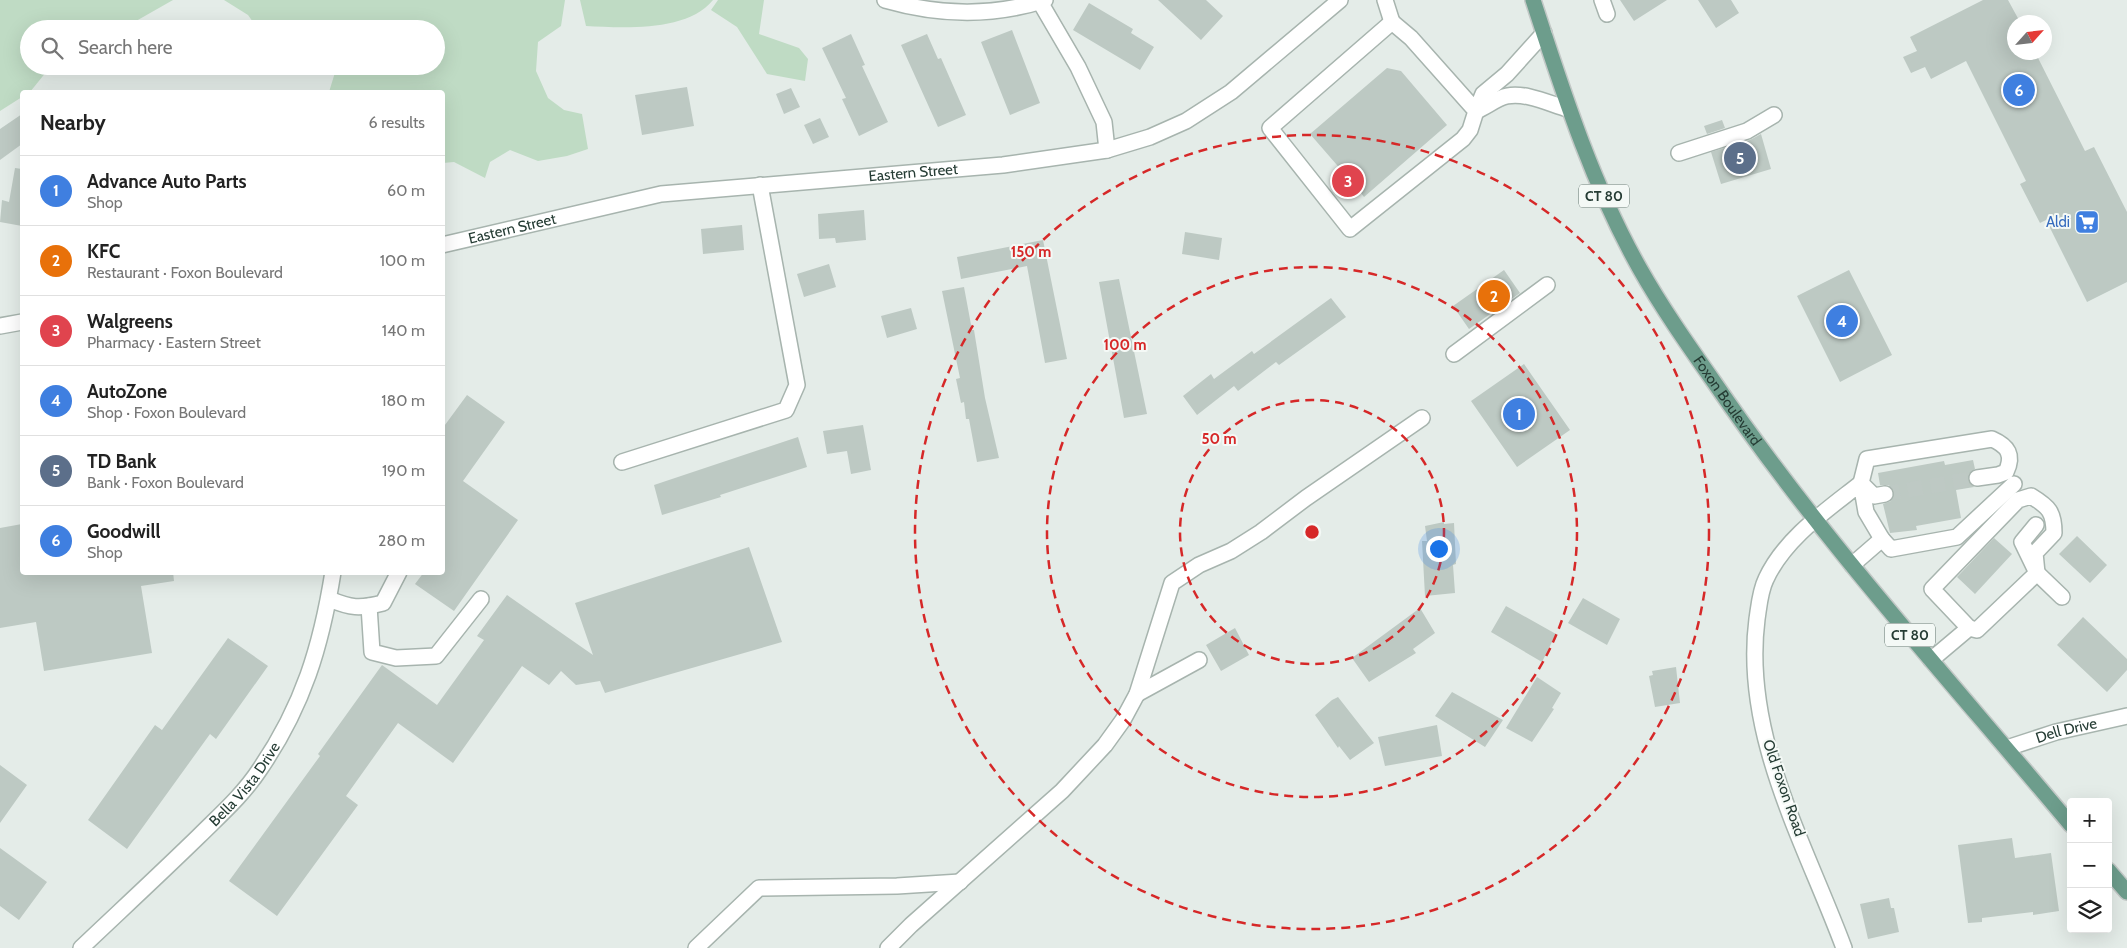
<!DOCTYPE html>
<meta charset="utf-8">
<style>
body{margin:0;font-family:Cabin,sans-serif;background:#f2f2f2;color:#222}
.controls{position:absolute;right:15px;bottom:15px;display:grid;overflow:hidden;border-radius:5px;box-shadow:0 5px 20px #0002}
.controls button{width:45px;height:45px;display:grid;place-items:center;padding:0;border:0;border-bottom:1px solid #e0e0e0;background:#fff;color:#222;font:25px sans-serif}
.compass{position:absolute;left:2007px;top:15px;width:45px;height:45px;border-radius:50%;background:#fff;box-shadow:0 5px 20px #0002;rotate:63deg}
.you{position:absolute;left:1438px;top:548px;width:18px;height:18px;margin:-12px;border:4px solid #fff;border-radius:50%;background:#1a73e8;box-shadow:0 0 0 8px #1a73e833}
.badge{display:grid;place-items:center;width:32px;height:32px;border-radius:50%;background:#794b43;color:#fff;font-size:16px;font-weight:700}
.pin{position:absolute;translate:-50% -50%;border:2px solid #fff;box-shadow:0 1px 5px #0006}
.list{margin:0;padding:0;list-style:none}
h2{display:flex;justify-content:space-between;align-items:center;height:65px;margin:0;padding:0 20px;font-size:21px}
h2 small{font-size:16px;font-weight:400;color:#767676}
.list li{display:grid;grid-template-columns:32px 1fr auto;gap:15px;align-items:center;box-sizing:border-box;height:70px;padding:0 20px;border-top:1px solid #e0e0e0}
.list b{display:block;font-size:19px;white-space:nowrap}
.list p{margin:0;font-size:16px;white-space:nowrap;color:#767676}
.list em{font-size:16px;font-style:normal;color:#767676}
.icon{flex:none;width:28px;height:28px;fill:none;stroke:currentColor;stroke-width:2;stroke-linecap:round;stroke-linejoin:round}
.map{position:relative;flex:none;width:2127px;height:948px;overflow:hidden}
.search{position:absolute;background:#fff;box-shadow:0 5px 20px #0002;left:20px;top:20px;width:425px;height:55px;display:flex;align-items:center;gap:12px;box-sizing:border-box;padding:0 18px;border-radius:28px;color:#767676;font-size:19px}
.panel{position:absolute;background:#fff;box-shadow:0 5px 20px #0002;left:20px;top:90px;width:425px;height:485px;border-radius:5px}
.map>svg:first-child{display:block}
.green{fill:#bfdbc4}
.building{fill:#bdc9c3}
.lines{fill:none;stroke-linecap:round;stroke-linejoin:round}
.minor-tunnel{stroke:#bec9c4;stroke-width:15;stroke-dasharray:15 8;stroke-linecap:butt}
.minor-casing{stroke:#a7b4ae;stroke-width:18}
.major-casing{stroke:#c2c8c6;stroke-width:18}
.minor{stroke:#fff;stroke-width:15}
.major{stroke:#6d9d8c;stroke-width:15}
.ring{fill:none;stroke:#d62828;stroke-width:2.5;stroke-dasharray:9 6}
.labels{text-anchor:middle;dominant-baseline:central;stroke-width:4;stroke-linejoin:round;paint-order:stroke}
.shield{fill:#f4f9f6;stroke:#63756e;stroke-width:1}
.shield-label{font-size:14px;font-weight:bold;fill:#253c34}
.street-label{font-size:15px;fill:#253c34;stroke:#f4f9f6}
.shop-label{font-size:15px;fill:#366cbe;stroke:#f4f9f6;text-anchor:end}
.centre{fill:#d62828;stroke:#f4f9f6;stroke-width:2.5}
.ring-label{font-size:15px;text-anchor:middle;font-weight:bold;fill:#d62828;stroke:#f4f9f6;stroke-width:4;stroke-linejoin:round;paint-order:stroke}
</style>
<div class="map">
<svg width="2127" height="948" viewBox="0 0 2127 948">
<rect width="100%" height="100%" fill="#e4ece8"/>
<path class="green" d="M0 0H173L122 29H29V66H51L30 92H22V97L0 111Z
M224 0H565L561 26 538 42 536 71 548 98 564 110 582 114 588 149 567 156 538 161 510 150 490 162 485 178 454 162 443 163 442 92H329L337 66H436V29H258L248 15Z
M580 0H713C687 32 624 28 586 26Z
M718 0H764L759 34 799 48 808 59 805 81 767 74 737 27 711 10Z"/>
<path class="building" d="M1158 0H1206L1223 16 1201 40Z
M1620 0H1667L1634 21Z
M1698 0H1731L1739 13 1716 28Z
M1983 0H2008L2020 22H2014V52H2035L2085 151 2094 147 2127 212V282L2087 302 2046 220 2040 223 2020 184 2026 181 1966 61 1931 79 1925 67 1911 73 1903 57 1917 51 1910 37Z
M1089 3 1133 29 1131 33 1154 47 1140 70 1073 30Z
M1012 30 1040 103 1010 115 981 42Z
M851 34 865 65 862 66 888 122 859 136 842 99 846 98 822 48Z
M927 34 938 59 941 58 966 115 938 127 901 45Z
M1387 68 1401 71 1447 125 1364 197 1358 189 1346 199 1331 182 1343 172 1310 134Z
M687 87 694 126 642 135 635 95Z
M791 88 800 107 784 114 776 94Z
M22 114V144L0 160V129Z
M820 118 829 137 813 144 804 125Z
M1722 120 1725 128 1707 134 1704 126Z
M1761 134 1771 169 1721 184 1711 152 1750 140Z
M15 168 22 169V226L0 222 2 200 9 202Z
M864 210 866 240 836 243 835 238 819 239 818 214Z
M742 225 744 250 703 254 701 229Z
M1185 232 1222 238 1219 260 1182 254Z
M1043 240 1067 359 1045 363 1027 266 961 279 957 257Z
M829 264 836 287 804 297 797 274Z
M1504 270 1520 293 1469 329 1453 306Z
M1849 270 1892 355 1840 382 1797 296Z
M1119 279 1147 414 1124 418 1099 282Z
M964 287 972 330H974L985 398 999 458 977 462 969 419H966L964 402 961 403 956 379 960 378 942 291Z
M1331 298 1346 317 1279 365 1276 362 1238 391 1234 386 1197 415 1183 396 1211 374 1214 379 1252 351 1254 354Z
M911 308 917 329 887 338 881 316Z
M1524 364 1570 430 1517 467 1471 401Z
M467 395 505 422 463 481 518 520 454 611 415 584 424 572H442V429Z
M863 425 871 470 851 474 847 451 827 454 823 431Z
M798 437 807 467 720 495 721 497 662 515 654 485Z
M1973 460 1975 469 1969 474 1968 479 1974 487 1956 490 1961 518 1916 526 1917 530 1890 533 1883 504 1891 501 1894 492 1889 485H1880L1878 473 1944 461 1945 465Z
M1444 522V524L1454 523 1456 564 1453 565 1455 593 1425 596 1422 541H1427L1425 526Z
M22 524V572H173L174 581 141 586 152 653 44 671 36 622 0 628V528Z
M2077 536 2107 565 2090 583 2059 554Z
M1994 538 2012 554 1975 594 1957 577Z
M749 547 782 642 605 693 600 681 576 685 561 671 549 685 522 666 453 763 398 723 346 796 358 805 277 916 229 881 320 756 318 754 382 665 437 705 484 640 477 636 507 595 593 655 575 603Z
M1583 598 1620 619 1607 645 1568 623Z
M1506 606 1556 634 1542 662 1491 632Z
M1420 608 1435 633 1413 649 1416 653 1369 682 1352 658Z
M2083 617 2127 659V670L2107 692 2057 645Z
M1235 628 1249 655 1221 671 1206 645Z
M228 638 268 666 216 739 210 734 127 849 88 820 155 725 162 730Z
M1676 667 1680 703 1655 707 1649 676 1653 675 1652 671Z
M1537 677 1561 693 1552 708 1554 709 1532 742 1506 728Z
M1452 692 1503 720 1485 747 1435 716Z
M1338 697 1374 743 1350 760 1339 746 1338 748 1315 715 1332 700Z
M1437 725 1442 756 1385 766 1378 737Z
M0 765 27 785 0 823Z
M2012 838 2015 858 2051 853 2059 911 2033 915V912L1982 918V922L1968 923 1958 845Z
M0 848 47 882 19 920 0 906Z
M1889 898 1891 908H1894L1899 932 1868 939 1860 904Z"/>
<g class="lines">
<path class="minor-tunnel" d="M1885 494 1977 478"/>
<defs>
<g id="minor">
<path d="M885 0C937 15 992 17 1045 0"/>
<path d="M1385 0 1392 22"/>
<path d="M1602 0 1607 14"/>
<path d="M1040 2 1078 67 1104 122 1107 150"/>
<path d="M1476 111 1411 38 1392 22 1270 128 1350 229 1463 139 1470 130 1476 111 1483 94 1507 74 1544 33"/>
<path d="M1476 111C1486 107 1497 98 1507 96 1526 92 1550 104 1568 109"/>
<path d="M1679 153 1747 131 1774 115"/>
<path id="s1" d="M442 245 661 194 1003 165 1107 150 1150 137 1186 121 1231 92 1340 0"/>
<path d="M0 326 22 322"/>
<path d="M1454 354 1547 285"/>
<path d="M622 462 786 410 797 385 760 185"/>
<path d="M1885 494 1874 496 1861 483 1867 459 1992 439C2008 446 2014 455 2006 472L1998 475 1977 478"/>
<path d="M2036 525 2022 542 2037 573 2062 597"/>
<path d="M1852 565 1882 539"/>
<path d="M329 599C351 608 359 609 383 603L399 572"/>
<path d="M369 606 372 652 396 658 436 656 481 599"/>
<path d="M1969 628 1932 589 2018 500 2031 496C2049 507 2054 512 2054 533L2035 553 2037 573"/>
<path d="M1931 660 1969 628 1977 630 2037 573"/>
<path d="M1137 694 1199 660"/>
<path id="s2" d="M2007 748 2056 732 2127 716"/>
<path id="s3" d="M81 948C120 911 160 874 199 836 220 815 243 795 260 769 303 706 321 647 333 572"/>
<path d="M696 948 759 888 897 886 960 882"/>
<path d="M888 948 911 925 1062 791 1105 745 1123 720 1137 694 1172 583 1199 565 1231 551 1261 532 1306 498 1422 418"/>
<path d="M1844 948C1805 843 1742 735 1757 619 1759 606 1760 591 1766 579 1785 538 1827 510 1861 483L1866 512 1882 539 1891 549 1957 537 2014 484"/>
</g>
<g id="major">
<path id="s4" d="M1533 0C1563 92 1592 184 1640 269 1662 308 1688 345 1714 382 1821 539 1949 679 2071 825"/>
<path d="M2108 870 2127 892"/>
</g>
</defs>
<use href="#minor" class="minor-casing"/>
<use href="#major" class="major-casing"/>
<use href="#minor" class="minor"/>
<use href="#major" class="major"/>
</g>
<g class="ring">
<circle cx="1312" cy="532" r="132"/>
<circle cx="1312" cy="532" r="265"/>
<circle cx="1312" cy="532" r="397"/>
</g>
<defs>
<symbol id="supermarket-square" viewBox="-11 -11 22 22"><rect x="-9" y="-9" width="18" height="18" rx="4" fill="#3f7fe0" stroke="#f4f9f6"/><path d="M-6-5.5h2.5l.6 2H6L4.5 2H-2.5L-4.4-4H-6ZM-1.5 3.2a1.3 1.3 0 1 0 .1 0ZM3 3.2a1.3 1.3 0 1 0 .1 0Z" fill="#fff"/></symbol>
</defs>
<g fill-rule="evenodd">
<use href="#supermarket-square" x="2073" y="208" width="28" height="28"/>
</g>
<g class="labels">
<g class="shield">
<rect x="1579" y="184.5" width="50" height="23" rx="4"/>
<rect x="1885" y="623.5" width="50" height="23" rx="4"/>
</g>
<g class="shield-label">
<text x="1604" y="196">CT 80</text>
<text x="1910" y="635">CT 80</text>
</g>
<g class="street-label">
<text stroke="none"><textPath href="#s1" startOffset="478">Eastern Street</textPath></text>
<text stroke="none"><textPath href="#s1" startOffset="72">Eastern Street</textPath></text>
<text stroke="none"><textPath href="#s4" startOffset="448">Foxon Boulevard</textPath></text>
<text stroke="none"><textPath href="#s2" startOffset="62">Dell Drive</textPath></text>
<text stroke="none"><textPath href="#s3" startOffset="232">Bella Vista Drive</textPath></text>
<text transform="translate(1784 788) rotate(71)">Old Foxon Road</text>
</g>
<g class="shop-label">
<text x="2070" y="222">Aldi</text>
</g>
</g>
<circle cx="1312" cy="532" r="8" class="centre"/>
<g class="ring-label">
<text x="1031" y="257">150 m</text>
<text x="1125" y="350">100 m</text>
<text x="1219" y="444">50 m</text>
</g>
</svg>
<div class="controls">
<button>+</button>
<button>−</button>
<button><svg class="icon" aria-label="layers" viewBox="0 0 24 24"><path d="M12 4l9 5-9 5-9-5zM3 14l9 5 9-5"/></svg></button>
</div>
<svg class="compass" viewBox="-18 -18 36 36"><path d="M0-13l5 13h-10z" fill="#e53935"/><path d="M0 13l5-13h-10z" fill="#767676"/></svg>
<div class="you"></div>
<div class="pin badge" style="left:1519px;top:414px;background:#3f7fe0">1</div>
<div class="pin badge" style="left:1494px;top:296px;background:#e8710a">2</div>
<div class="pin badge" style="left:1348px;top:181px;background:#e0444e">3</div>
<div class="pin badge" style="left:1842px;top:321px;background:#3f7fe0">4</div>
<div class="pin badge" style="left:1740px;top:158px;background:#5c6f8a">5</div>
<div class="pin badge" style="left:2019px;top:90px;background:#3f7fe0">6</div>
<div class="search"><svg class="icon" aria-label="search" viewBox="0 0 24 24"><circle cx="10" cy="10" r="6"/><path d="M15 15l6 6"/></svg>Search here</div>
<section class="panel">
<h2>Nearby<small>6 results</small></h2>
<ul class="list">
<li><span class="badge" style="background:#3f7fe0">1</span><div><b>Advance Auto Parts</b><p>Shop</p></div><em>60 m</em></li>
<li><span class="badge" style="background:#e8710a">2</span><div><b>KFC</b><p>Restaurant · Foxon Boulevard</p></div><em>100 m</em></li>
<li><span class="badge" style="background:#e0444e">3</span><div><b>Walgreens</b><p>Pharmacy · Eastern Street</p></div><em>140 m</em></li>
<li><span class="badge" style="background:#3f7fe0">4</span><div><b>AutoZone</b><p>Shop · Foxon Boulevard</p></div><em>180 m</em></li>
<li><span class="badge" style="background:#5c6f8a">5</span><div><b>TD Bank</b><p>Bank · Foxon Boulevard</p></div><em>190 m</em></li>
<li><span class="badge" style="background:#3f7fe0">6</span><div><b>Goodwill</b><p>Shop</p></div><em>280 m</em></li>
</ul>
</section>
</div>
